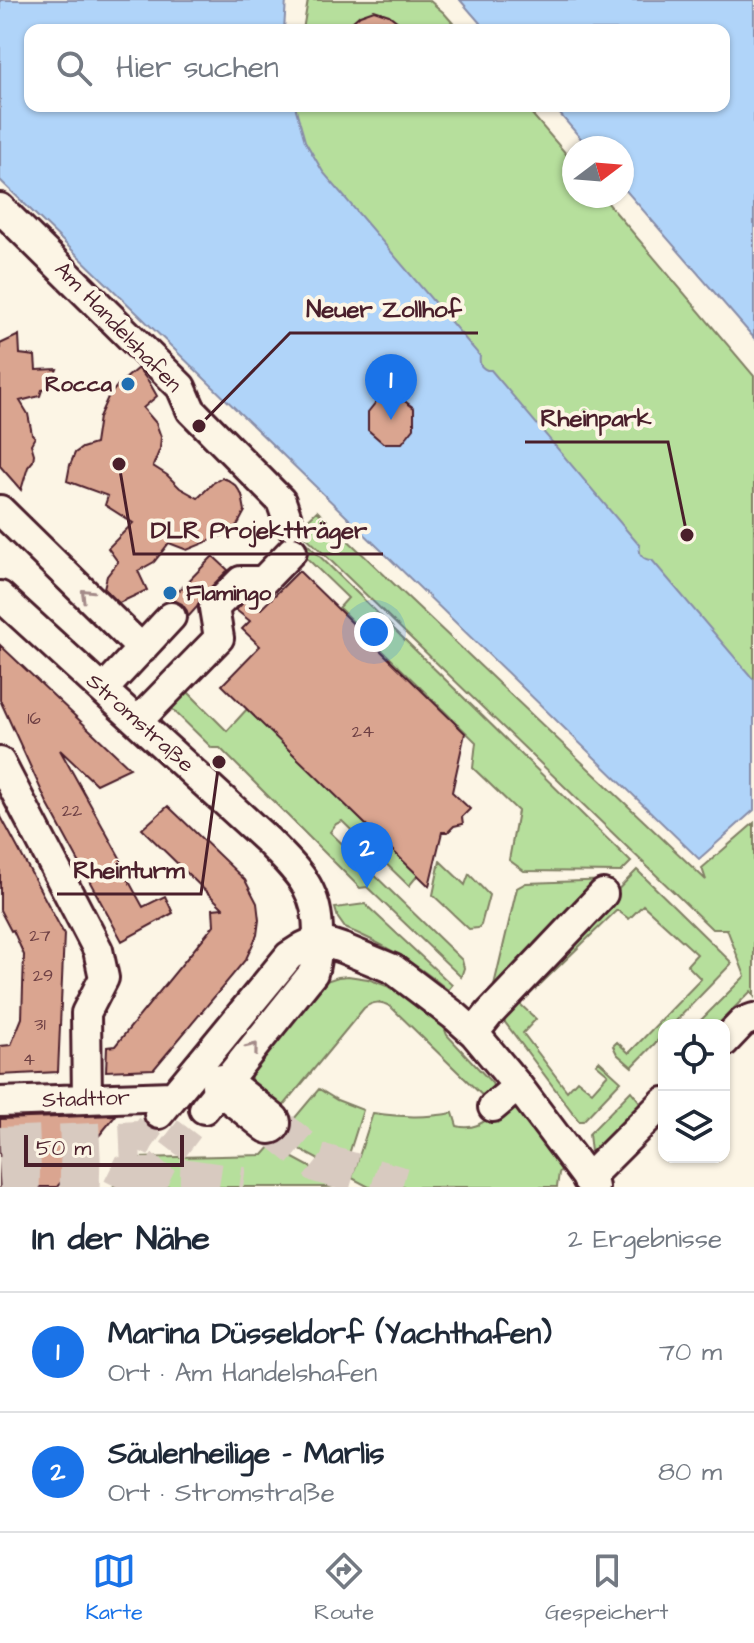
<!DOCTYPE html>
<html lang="de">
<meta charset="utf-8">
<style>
body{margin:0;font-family:"Architects Daughter",sans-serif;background:#f6f6f7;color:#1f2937}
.controls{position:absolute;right:24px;bottom:24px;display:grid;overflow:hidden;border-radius:16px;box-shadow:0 2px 6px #0004}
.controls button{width:72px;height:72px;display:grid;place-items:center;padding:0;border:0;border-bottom:2px solid #e0e1e3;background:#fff;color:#1f2937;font:40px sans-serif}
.compass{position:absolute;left:562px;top:136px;width:72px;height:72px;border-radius:50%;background:#fff;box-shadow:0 2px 6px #0004;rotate:74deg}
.scale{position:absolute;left:24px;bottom:20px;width:160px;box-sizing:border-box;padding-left:8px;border:4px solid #4a1f2b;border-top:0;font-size:22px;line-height:28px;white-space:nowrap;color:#4a1f2b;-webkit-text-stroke:6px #fcf5e5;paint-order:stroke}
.you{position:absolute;left:374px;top:632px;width:28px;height:28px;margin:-20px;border:6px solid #fff;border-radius:50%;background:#1a73e8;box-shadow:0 0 0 12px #1a73e833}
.badge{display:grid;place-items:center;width:52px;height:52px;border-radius:50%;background:#1a73e8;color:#fff;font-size:26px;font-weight:700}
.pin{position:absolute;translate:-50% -66px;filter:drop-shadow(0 2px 4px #0008)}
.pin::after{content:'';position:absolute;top:42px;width:28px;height:24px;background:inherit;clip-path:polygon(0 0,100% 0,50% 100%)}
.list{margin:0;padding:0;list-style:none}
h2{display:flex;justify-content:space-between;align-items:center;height:104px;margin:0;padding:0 32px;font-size:34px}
h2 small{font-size:26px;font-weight:400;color:#747a83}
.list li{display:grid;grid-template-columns:52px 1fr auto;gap:24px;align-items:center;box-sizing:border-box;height:120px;padding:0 32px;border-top:2px solid #e0e1e3}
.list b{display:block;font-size:30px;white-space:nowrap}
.list p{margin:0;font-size:26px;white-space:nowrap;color:#747a83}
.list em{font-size:26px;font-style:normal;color:#747a83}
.icon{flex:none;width:44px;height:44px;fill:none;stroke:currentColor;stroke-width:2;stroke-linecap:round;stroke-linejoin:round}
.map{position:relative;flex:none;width:754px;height:1187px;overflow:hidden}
.search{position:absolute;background:#fff;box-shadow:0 2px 6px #0004;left:24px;right:24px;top:24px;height:88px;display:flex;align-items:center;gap:20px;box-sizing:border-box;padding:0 28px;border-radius:16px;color:#747a83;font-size:30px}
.sheet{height:344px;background:#fff}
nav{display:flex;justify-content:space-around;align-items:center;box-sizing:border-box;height:112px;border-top:2px solid #e0e1e3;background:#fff;font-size:22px;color:#747a83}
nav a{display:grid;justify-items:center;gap:4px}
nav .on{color:#1a73e8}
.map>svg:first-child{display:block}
.green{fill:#b6df9c;stroke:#807f64;stroke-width:2}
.water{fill:#b0d4f9;stroke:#878ca7;stroke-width:2}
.building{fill:#daa590;stroke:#4a1f2b;stroke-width:2}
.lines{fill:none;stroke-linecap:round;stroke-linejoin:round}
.minor-tunnel{stroke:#d8cac0;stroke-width:28;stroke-dasharray:28 14;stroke-linecap:butt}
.highway-tunnel{stroke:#d8cac0;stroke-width:40;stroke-dasharray:40 20;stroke-linecap:butt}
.minor-casing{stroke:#4a1f2b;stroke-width:34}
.highway-casing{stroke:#4a1f2b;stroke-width:46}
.minor{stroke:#fcf5e5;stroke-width:28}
.highway{stroke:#fcf5e5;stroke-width:40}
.oneway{stroke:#a38a88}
.poi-dot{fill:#1f6fb2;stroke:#fcf5e5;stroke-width:3}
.labels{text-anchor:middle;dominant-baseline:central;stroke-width:8;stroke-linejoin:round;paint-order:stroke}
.number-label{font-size:18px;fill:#6e4044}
.street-label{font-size:22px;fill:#4a1f2b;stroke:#fcf5e5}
.poi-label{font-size:22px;font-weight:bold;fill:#4a1f2b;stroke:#fcf5e5;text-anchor:end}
.leader{fill:none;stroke:#4a1f2b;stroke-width:3}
.callout-dot{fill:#4a1f2b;stroke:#fcf5e5;stroke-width:3}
.callout-label{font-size:24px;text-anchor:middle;font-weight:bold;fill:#4a1f2b;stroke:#fcf5e5;stroke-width:8;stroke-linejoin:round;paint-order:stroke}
</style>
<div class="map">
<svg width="754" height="1187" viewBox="0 0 754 1187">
<rect width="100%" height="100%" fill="#fcf5e5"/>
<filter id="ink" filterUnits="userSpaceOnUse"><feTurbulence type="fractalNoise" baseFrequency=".0125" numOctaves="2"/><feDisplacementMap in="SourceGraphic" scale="16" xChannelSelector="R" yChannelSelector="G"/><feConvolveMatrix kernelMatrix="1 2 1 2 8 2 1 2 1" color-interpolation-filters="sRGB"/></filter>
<g filter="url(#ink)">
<path class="green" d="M308 0H429L444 13 459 30H303Z
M295 106H525L574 163V196H602L754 376V694L311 170 293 130Z
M317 511 706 880 702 868 754 823V996L751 991 717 1025H696L745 976 727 929H712L298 529Z
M294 531 631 862 621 872 524 871 509 860 518 811 473 768 476 742 339 608 348 598 287 539Z
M184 688 227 731 247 709 418 875 409 886 342 821 336 824 330 832 462 960 464 968 461 977 367 887 360 888 220 748H212L168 705Z
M440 861 465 885 469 874 489 895 481 925 478 928 469 929 433 895Z
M637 870 732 963 672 1025H664V1034L632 1067 617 1054 613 1046 617 1042 629 1053 701 979 687 965 697 954 643 905 629 919 617 910 520 1004 536 1019 523 1033 567 1091 577 1080 592 1092 608 1074 596 1064 599 1061 621 1081 583 1121H579L498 1013Z
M612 880 611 886 490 1002 517 888 526 883Z
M365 904 452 985 448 990C416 964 383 943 345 928L338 918 335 908Z
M348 976 368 979 387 986 442 1022 447 1035 492 1083 494 1089 488 1101 391 1007C381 1001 373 1001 364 1008L277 1114C260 1098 249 1095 251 1069L323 982 338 977Z
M319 1089 337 1100 363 1110 343 1173 278 1138Z
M631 1091 639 1101 640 1108 594 1157 591 1152 589 1134Z
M515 1104 563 1166 559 1173 557 1187H369L352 1178 373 1113C403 1117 424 1118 453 1113L457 1126C484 1133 492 1108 515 1104Z
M271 1146 338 1182 337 1187H113L137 1158 263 1155Z"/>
<path class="water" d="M0 0H286L284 30H30V106H295L305 141 323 172 480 356C479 363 480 367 487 370H491L640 546C638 555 644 560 652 560L754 680V810L699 859 0 180Z
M460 0H754V338L622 186V148H589L553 106H724V30H486Z"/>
<path class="building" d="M374 10 389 15 408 30H343L360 15Z
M19 335 20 354 35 356 36 370 57 369 49 389 42 390 40 396 20 401 28 414 32 434 35 437 31 444 34 454 33 461 28 467 21 490 0 466V344Z
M138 368 149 382 157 396 143 408 156 423 161 437 160 449 153 466 167 475 180 488 198 498 213 483 222 478 228 480 236 486 242 495 245 511 238 524 226 534 187 550 169 543 154 562 138 571 147 590 119 603 104 588 107 576 118 562 108 548 133 523 105 505 108 496 67 481 70 465 75 453 82 448 95 444 99 417 108 397 118 385Z
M380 397H399L414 408V428L402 443H383L368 430V412Z
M213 556 228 570 202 596 197 607 188 617 187 611 182 604 176 601H169Z
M299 571 465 733 452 792 470 809 462 817 463 824 454 826 448 832H442L429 886 222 685 260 646 242 629 250 621 236 610 248 598 261 609Z
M0 645 130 768 96 784 60 750 129 874 126 876 143 907 165 896 173 913 122 941 48 805 0 700Z
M168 806 245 880 257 903 259 920 257 935 246 959 154 1069 106 1071 107 1047 115 1046 210 930 214 925 213 909 223 908 142 829Z
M0 815 64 934 58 1072 0 1075V1046L11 1045 22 1018 24 955 13 930 11 931 0 910Z
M116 1115 57 1187H0V1119Z"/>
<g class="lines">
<path class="minor-tunnel" d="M117 1187 140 1141 159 1114
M151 1187 162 1164 204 1109"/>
<path class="highway-tunnel" d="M270 1123 319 1163 402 1187
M0 1147 140 1141
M0 1177 32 1175 188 1179 243 1187"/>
<defs>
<path id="minor" d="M0 208 181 387 191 410 281 501 289 524
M0 510 142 649
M0 596 267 840C298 872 319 889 318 936 317 950 317 961 313 973L204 1109
M103 690 171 617
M138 721 219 638 214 608 241 581H263L292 551
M0 762 98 950 104 978 86 1013 87 1099
M318 940 342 948 393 969 456 1017 474 1033 518 1086 594 1187
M474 1033 489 1014 603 894
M724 1042 743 1022 754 1018
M0 1102 172 1096
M493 1107 518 1086
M159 1114 289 956 303 947 318 940
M587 1179 664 1102"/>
<path id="highway" d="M222 1085 270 1123"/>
</defs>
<use href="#minor" class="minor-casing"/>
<use href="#highway" class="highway-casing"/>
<use href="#minor" class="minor"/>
<use href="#highway" class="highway"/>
</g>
<defs><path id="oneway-chevron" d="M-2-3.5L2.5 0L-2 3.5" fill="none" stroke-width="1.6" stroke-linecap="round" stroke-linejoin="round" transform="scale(2)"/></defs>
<g class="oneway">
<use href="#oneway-chevron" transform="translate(86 594) rotate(-136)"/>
<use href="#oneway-chevron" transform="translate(253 1048) rotate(-51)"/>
</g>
</g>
<g class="poi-dot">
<circle cx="128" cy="384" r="8"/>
<circle cx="170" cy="593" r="8"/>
</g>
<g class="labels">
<g class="number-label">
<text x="34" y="718">16</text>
<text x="363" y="731">24</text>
<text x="72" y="810">22</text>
<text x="40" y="935">27</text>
<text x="43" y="975">29</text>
<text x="40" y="1024">31</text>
<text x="29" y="1059">4</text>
</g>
<g class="street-label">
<text transform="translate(118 327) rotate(46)">Am Handelshafen</text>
<text transform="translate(140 723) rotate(42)">Stromstraße</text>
<text transform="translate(86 1099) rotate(-2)">Stadttor</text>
</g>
<g class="poi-label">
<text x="112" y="384">Rocca</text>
<text x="186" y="593" text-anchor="start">Flamingo</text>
</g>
</g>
<path class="leader" d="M199 426L290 333H478M687 535L668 442H525M119 464L134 554H383M219 762L201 894H57"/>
<g class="callout-dot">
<circle cx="199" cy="426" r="8"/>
<circle cx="687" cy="535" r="8"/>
<circle cx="119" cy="464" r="8"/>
<circle cx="219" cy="762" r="8"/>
</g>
<g class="callout-label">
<text x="384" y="317">Neuer Zollhof</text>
<text x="596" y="426">Rheinpark</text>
<text x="259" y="538">DLR Projektträger</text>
<text x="129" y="878">Rheinturm</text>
</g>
</svg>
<div class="controls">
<button><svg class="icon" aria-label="locate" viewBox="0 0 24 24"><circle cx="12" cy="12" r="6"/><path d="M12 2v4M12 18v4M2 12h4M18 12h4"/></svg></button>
<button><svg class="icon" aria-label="layers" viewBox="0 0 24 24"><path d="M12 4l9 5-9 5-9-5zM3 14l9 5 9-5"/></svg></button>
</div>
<svg class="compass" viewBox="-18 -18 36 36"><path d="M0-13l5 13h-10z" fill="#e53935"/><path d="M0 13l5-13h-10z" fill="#747a83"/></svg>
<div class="scale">50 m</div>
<div class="you"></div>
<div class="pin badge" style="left:391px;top:420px">1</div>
<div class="pin badge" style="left:367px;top:888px">2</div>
<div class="search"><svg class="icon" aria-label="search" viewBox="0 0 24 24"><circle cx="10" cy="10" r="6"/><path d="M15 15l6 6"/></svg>Hier suchen</div>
</div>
<section class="sheet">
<h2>In der Nähe<small>2 Ergebnisse</small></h2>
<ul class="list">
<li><span class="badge">1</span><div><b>Marina Düsseldorf (Yachthafen)</b><p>Ort · Am Handelshafen</p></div><em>70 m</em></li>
<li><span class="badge">2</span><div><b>Säulenheilige - Marlis</b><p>Ort · Stromstraße</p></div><em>80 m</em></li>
</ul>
</section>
<nav>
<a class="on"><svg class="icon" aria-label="map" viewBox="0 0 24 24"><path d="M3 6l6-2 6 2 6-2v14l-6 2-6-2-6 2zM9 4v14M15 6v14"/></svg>Karte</a>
<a><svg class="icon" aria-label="directions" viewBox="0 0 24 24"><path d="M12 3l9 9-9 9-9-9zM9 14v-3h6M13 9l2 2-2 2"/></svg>Route</a>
<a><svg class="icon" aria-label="saved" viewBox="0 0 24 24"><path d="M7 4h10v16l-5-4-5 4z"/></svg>Gespeichert</a>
</nav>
